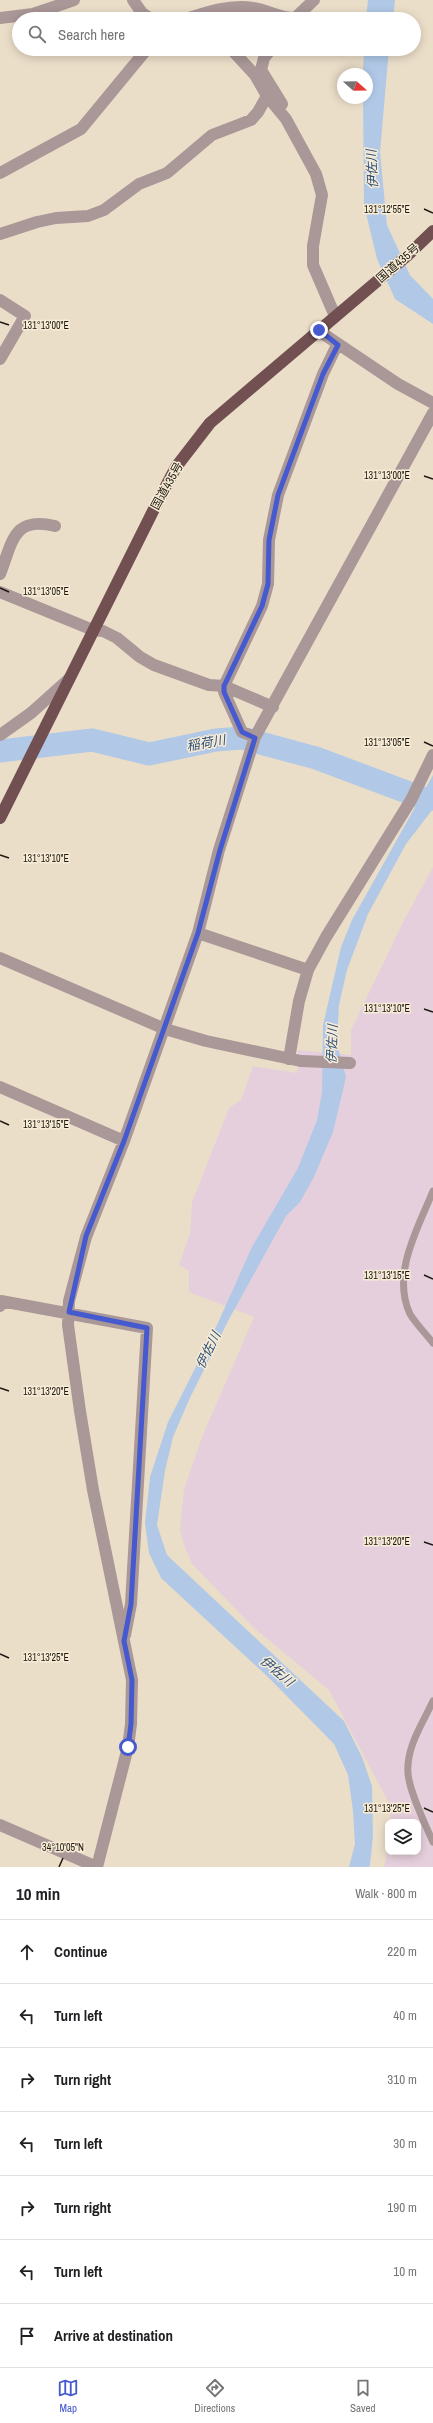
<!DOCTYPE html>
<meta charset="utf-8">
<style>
body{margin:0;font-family:"Archivo Narrow","Noto Sans JP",sans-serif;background:#f2f2f2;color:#202124}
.controls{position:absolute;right:12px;bottom:12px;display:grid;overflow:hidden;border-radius:8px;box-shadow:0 2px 10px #0003}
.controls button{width:36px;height:36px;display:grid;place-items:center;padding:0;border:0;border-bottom:1px solid #e0e0e0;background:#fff;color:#202124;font:20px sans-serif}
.compass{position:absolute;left:337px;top:68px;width:36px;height:36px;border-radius:50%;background:#fff;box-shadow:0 2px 10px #0003;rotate:110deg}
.stop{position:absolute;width:12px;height:12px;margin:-9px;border:3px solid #445ace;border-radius:50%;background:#fff}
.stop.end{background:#445ace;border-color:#fff;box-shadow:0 1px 4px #0008}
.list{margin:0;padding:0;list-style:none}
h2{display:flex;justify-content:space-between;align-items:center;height:52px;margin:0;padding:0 16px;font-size:17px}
h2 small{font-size:13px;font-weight:400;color:#757577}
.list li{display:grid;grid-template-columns:26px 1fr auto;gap:12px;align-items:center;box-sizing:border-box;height:64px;padding:0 16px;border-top:1px solid #e0e0e0}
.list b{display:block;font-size:15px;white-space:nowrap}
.list em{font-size:13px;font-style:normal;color:#757577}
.icon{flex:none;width:22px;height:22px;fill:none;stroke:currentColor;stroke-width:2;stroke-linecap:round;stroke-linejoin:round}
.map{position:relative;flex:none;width:433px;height:1867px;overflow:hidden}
.search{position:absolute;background:#fff;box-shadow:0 2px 10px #0003;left:12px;right:12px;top:12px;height:44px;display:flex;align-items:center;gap:10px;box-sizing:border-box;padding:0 14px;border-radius:22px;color:#757577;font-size:15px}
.sheet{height:500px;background:#fff}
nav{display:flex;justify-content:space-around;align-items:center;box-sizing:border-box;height:56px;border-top:1px solid #e0e0e0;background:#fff;font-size:11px;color:#757577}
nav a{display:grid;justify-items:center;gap:2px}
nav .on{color:#445ace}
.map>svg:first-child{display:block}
.industrial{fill:#e5cfdc}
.water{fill:#b1c9e7}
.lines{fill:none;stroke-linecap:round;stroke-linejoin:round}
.river{stroke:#b1c9e7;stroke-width:23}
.service{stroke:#aa9798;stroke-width:7}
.minor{stroke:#aa9798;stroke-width:12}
.tertiary{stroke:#aa9798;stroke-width:12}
.trunk{stroke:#725052;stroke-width:12}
.route{stroke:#445ace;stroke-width:5}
.ticks{fill:none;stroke:#1c1810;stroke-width:1.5}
.labels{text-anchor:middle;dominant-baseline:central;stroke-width:3;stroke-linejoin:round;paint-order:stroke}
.street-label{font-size:12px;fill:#1c1810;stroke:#f8ecd6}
.water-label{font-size:13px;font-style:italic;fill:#2f527c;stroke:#f8ecd6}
.ticks-label{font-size:10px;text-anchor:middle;fill:#1c1810;stroke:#f8ecd6;stroke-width:3;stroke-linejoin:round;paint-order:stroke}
</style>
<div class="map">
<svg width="433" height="1867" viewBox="0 0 433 1867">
<rect width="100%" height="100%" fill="#ebdec9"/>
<path class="industrial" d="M433 867V1867H384L388 1848V1852H418V1822H390L391 1807 329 1690 254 1628 192 1564 184 1545 180 1530 184 1489 202 1437 254 1317 189 1292V1271L179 1265 190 1233 192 1202 229 1108 241 1100 253 1066 297 1073 298 1050 351 1055V1030L404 920Z"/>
<path class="water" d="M368 0H395L393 19H366Z
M364 49H389L380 152 387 225 410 275 433 299V324L395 299 377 259 364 205 363 98H367V74H363Z
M433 775V809L406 844 368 914 347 970 339 1005 337 1044 346 1077 333 1132 314 1177 300 1202 286 1216 228 1321 189 1400 173 1437 165 1471 157 1525 167 1555 344 1721 362 1757 372 1786 373 1836 370 1865 369 1867H349L355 1844 353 1811 348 1775 334 1744 268 1677 161 1578 149 1553 145 1523 150 1477 168 1422 217 1325 252 1247 298 1168 317 1120 322 1092 323 1025 341 947 352 920Z"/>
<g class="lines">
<path class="river" d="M0 751 92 740 149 754 216 740 242 738 316 758 428 800"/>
<path class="service" d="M433 1191C418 1228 391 1274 410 1314 416 1324 426 1334 433 1343
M433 1701C423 1723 406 1747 408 1773 409 1791 425 1824 433 1842"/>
<path class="minor" d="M133 0 142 13 151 19
M0 18 33 14 74 0
M186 19C207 12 231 4 253 8 268 10 279 18 295 18
M294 19 314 0
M231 49 255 75 267 96 286 119 316 174 322 195 313 246V265L335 316
M271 49 264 58 261 70 282 104
M0 173 81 129 147 49
M0 234 37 222 56 218 88 216 104 210 139 184 167 173 212 135 251 120 258 112 267 96
M0 300 25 316 0 359
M319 331 398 384 433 403
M0 574C13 541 13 516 55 526
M0 592 93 630 103 631 117 638 140 657 154 665 209 685 224 686 273 707
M255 737 242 732 224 692V686L262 606 268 584 269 540 278 495 323 374 337 345
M198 933 308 970
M289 1059 299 1001 308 970 326 937 411 800 433 755
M301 1061 350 1063
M0 1087 124 1141
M0 1306 1 1301 147 1328 131 1604 125 1635
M0 1825 97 1867
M97 1867 128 1747 131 1724 132 1680 93 1490 80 1411 68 1325 69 1301 86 1237 124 1141 198 933 219 850 255 737 433 413"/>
<path class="tertiary" d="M0 735 31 713 69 679
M0 958 165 1029 206 1041 301 1061"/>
<path class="trunk" d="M0 818 154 509 176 467 210 423 408 255 433 231"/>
</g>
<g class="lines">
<path class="route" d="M128 1747 131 1724 132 1680 124 1641 131 1604 147 1328 69 1312 86 1236 124 1141 198 933 220 850 255 738 242 732 224 692V686L262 606 268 584 269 540 278 495 323 374 338 345 319 330"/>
</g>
<path class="ticks" d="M424 209 433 213M0 322 9 325M424 476 433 479M0 588 9 592M424 742 433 746M0 855 9 858M424 1009 433 1012M0 1121 9 1125M424 1275 433 1279M0 1388 9 1391M424 1542 433 1545M0 1654 9 1658M424 1808 433 1812M59 1867 63 1858"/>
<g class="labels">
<g class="street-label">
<text transform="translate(398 263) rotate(-41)">国道435号</text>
<text transform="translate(167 486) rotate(-61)">国道435号</text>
</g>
<g class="water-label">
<text transform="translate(372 169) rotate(-93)">伊佐川</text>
<text transform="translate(206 743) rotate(-10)">稲荷川</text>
<text transform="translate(332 1044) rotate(-88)">伊佐川</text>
<text transform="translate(208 1350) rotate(-64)">伊佐川</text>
<text transform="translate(277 1671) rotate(40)">伊佐川</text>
</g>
</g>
<g class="ticks-label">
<text x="387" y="213">131°12'55"E</text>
<text x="46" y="329">131°13'00"E</text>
<text x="387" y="479">131°13'00"E</text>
<text x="46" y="595">131°13'05"E</text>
<text x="387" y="746">131°13'05"E</text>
<text x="46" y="862">131°13'10"E</text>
<text x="387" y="1012">131°13'10"E</text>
<text x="46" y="1128">131°13'15"E</text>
<text x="387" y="1279">131°13'15"E</text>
<text x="46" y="1395">131°13'20"E</text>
<text x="387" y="1545">131°13'20"E</text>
<text x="46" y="1661">131°13'25"E</text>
<text x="387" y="1812">131°13'25"E</text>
<text x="63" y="1851">34°10'05"N</text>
</g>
</svg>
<div class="controls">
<button><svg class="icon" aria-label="layers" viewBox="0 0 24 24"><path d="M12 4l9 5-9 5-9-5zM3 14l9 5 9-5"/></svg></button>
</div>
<svg class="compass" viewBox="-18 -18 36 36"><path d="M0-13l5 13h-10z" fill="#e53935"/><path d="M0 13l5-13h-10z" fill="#757577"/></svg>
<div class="stop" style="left:128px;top:1747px"></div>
<div class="stop end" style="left:319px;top:330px"></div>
<div class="search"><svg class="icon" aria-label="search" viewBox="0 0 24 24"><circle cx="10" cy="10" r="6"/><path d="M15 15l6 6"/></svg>Search here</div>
</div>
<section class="sheet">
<h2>10 min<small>Walk · 800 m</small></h2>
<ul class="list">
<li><svg class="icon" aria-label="ahead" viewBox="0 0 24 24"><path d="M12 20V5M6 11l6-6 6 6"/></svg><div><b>Continue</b></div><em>220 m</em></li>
<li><svg class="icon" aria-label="left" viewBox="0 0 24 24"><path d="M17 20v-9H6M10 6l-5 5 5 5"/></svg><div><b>Turn left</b></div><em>40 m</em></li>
<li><svg class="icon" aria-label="right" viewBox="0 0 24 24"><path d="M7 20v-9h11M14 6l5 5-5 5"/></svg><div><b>Turn right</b></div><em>310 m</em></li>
<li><svg class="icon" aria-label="left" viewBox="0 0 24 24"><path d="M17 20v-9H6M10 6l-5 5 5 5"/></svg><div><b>Turn left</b></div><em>30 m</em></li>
<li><svg class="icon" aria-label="right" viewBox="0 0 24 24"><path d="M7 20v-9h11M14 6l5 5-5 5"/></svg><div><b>Turn right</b></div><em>190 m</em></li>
<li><svg class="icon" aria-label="left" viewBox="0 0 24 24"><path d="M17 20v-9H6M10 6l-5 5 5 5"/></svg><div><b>Turn left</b></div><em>10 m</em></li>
<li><svg class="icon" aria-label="arrive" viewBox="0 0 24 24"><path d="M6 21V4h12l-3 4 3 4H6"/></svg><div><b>Arrive at destination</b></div></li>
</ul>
</section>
<nav>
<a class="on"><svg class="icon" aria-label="map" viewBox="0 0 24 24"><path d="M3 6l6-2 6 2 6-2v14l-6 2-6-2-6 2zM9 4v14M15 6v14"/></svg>Map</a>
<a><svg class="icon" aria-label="directions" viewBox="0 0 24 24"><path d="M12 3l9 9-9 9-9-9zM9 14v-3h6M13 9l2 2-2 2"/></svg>Directions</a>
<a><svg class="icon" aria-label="saved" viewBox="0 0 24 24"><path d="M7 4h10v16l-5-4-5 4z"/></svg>Saved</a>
</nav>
